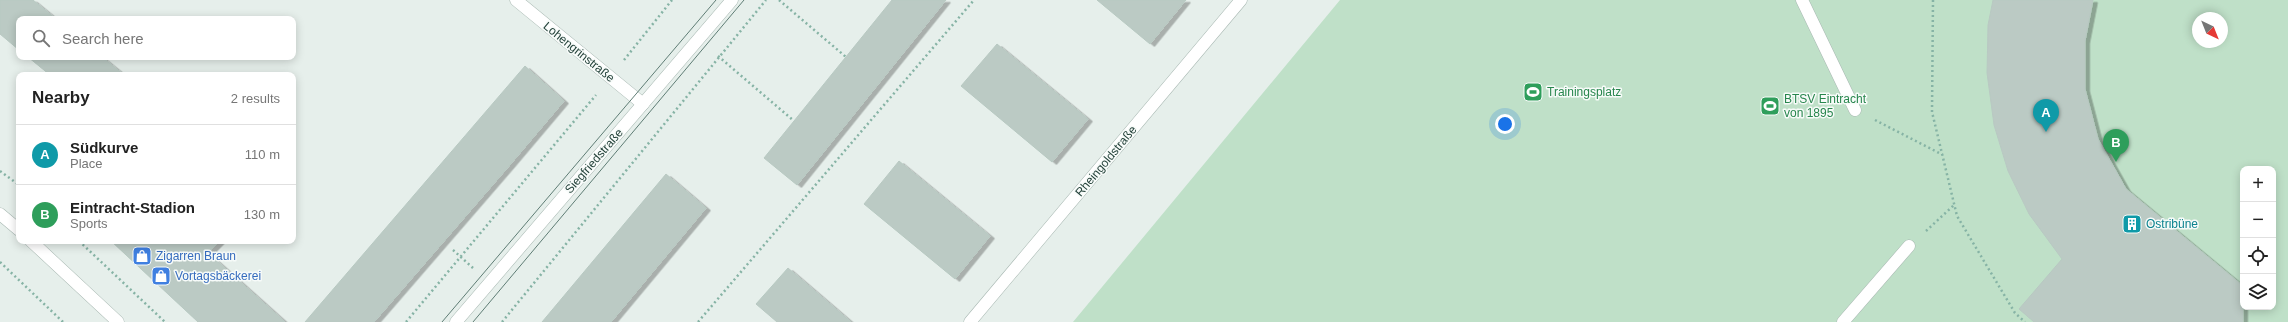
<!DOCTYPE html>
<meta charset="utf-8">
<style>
body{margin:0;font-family:Helvetica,sans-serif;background:#f6f6f6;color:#222}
.controls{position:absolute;right:12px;bottom:12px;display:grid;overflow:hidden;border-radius:8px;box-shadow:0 2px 10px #0003}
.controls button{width:36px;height:36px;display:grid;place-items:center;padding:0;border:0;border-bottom:1px solid #e0e0e0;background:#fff;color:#222;font:20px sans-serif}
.compass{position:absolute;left:2192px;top:12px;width:36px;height:36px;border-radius:50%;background:#fff;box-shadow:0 2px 10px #0003;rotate:137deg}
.you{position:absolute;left:1505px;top:124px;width:14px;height:14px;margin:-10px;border:3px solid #fff;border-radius:50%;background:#1a73e8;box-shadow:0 0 0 6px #1a73e833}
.badge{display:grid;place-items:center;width:26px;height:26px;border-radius:50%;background:#804e3d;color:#fff;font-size:13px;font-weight:700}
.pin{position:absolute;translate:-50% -33px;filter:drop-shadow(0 1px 2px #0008)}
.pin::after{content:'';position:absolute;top:21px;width:14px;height:12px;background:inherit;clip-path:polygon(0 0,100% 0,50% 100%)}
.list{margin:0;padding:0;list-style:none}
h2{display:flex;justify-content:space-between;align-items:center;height:52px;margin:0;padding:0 16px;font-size:17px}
h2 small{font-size:13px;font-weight:400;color:#767676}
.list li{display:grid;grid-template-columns:26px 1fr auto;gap:12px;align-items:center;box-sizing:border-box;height:60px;padding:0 16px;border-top:1px solid #e0e0e0}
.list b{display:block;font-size:15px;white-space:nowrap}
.list p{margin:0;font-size:13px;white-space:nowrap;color:#767676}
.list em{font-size:13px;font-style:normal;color:#767676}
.icon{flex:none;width:22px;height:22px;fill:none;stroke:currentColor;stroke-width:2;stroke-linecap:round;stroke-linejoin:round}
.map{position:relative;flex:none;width:2288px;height:322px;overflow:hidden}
.search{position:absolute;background:#fff;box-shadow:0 2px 10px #0003;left:16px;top:16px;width:280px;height:44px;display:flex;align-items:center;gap:10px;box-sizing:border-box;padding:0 14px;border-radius:8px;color:#767676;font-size:15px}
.panel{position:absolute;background:#fff;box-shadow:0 2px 10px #0003;left:16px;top:72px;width:280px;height:172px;border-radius:8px}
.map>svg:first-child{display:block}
.green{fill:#bfe0c8;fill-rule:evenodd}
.building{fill:#bbcac4;stroke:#b8c9c2;filter:url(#shadow)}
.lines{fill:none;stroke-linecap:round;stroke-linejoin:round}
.service-casing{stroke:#a8b8b2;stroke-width:13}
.minor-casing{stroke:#a8b8b2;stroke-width:13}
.tertiary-casing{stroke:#a8b8b2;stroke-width:13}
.path{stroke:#86b3a5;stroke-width:2.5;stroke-dasharray:2 3;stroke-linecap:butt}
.service{stroke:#fff;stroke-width:12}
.minor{stroke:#fff;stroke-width:12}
.tertiary{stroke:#fff;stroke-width:12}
.tram{stroke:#5f7d75;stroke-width:1}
.labels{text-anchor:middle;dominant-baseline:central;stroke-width:3;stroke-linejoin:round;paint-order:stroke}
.street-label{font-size:12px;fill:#24423a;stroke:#f7fbf9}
.leisure-label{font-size:12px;fill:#27864d;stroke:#f7fbf9;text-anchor:start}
.culture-label{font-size:12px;fill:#0d838f;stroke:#f7fbf9;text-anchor:start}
.shop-label{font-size:12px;fill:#366cbe;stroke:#f7fbf9;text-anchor:start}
</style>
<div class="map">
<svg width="2288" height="322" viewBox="0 0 2288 322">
<defs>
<filter id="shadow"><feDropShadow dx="4.5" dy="2.5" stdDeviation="0" flood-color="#0004"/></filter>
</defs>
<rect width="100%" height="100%" fill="#e6efeb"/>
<path class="green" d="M1340 0H2288V322H1073ZM2198 18H2222V42H2198ZM2243 169H2273V307H2243Z"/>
<path class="building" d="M0 0H33L56 19H19V50L0 34Z
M892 0H946L797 185 764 158Z
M1097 0H1186L1150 44Z
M1993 0H2093L2085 41V89L2098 139 2126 189 2243 286V322H2034L2019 309 2062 259 2029 214 2008 171 1994 125 1987 73 1988 25Z
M997 44 1088 119 1052 162 961 86Z
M28 57H102L124 75H50Z
M525 66 564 101 509 166 374 322H305Z
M899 161 990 236 955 279 864 204Z
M666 174 706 208 611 322H542Z
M111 241H220L208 253 285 322H198Z
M788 268 851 322H777L756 304Z"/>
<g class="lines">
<defs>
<path id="service" d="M1802 0 1855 110
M1843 322 1909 246"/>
<path id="minor" d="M516 0 643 104
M970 322 1241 0"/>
<path id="tertiary" d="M0 214 19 230
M31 241 118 322
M456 322 732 0"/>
</defs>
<use href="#service" class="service-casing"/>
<use href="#minor" class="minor-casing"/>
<use href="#tertiary" class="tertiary-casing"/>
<path class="path" d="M779 0 846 57
M1933 0 1932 112 1957 216 2015 313 2025 322
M718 56 794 121
M624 60 672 0
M1875 120 1943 155
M0 171 19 185
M1926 231 1954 205
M79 241 165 322
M453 250 473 268
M0 262 63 322
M406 322 596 95
M502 322 766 0
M698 322 974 0"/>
<use href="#service" class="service"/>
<use href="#minor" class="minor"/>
<use href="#tertiary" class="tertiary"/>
<path class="tram" d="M442 322 716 0
M473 322 744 0"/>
</g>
<defs>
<symbol id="stadium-square" viewBox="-11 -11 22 22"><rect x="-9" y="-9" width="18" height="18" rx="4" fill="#2e9e5b" stroke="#f7fbf9"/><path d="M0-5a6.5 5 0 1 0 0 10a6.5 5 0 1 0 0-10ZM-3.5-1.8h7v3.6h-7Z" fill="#fff"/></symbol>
<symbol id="building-square" viewBox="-11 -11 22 22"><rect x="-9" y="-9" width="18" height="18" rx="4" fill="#0f9aa8" stroke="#f7fbf9"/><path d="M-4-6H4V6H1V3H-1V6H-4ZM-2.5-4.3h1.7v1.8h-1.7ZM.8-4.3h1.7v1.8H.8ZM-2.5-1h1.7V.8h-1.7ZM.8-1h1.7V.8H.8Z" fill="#fff"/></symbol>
<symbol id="shop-square" viewBox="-11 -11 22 22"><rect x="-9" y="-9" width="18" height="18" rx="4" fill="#3f7fe0" stroke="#f7fbf9"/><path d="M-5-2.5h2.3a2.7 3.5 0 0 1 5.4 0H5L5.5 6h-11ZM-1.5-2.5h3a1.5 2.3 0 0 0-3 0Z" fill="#fff"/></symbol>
</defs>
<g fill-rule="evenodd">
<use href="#stadium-square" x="1522" y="81" width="22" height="22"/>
<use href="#stadium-square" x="1759" y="95" width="22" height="22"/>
<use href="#building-square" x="2121" y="213" width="22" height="22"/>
<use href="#shop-square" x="131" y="245" width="22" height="22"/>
<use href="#shop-square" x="150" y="265" width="22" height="22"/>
</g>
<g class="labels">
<g class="street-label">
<text transform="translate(579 52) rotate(39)">Lohengrinstraße</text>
<text transform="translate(594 161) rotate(-49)">Siegfriedstraße</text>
<text transform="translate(1106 161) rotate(-50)">Rheingoldstraße</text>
</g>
<g class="leisure-label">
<text x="1547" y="92">Trainingsplatz</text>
<text x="1784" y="99">BTSV Eintracht<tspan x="1784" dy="14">von 1895</tspan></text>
</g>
<g class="culture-label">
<text x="2146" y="224">Ostribüne</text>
</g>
<g class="shop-label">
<text x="156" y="256">Zigarren Braun</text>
<text x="175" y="276">Vortagsbäckerei</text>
</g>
</g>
</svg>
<div class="controls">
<button>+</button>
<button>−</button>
<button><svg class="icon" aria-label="locate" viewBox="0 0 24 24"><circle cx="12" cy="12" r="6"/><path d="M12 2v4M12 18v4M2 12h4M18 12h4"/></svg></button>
<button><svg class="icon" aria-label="layers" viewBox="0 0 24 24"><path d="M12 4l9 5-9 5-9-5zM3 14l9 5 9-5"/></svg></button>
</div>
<svg class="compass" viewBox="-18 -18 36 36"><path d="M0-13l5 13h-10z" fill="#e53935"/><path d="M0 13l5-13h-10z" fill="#767676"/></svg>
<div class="you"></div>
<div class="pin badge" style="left:2046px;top:132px;background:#0f9aa8">A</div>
<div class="pin badge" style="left:2116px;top:162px;background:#2e9e5b">B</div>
<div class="search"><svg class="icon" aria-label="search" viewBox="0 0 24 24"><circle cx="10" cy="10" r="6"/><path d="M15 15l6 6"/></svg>Search here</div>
<section class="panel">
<h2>Nearby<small>2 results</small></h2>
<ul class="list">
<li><span class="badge" style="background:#0f9aa8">A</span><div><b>Südkurve</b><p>Place</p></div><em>110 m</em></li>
<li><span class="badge" style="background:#2e9e5b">B</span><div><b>Eintracht-Stadion</b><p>Sports</p></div><em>130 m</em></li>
</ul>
</section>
</div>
